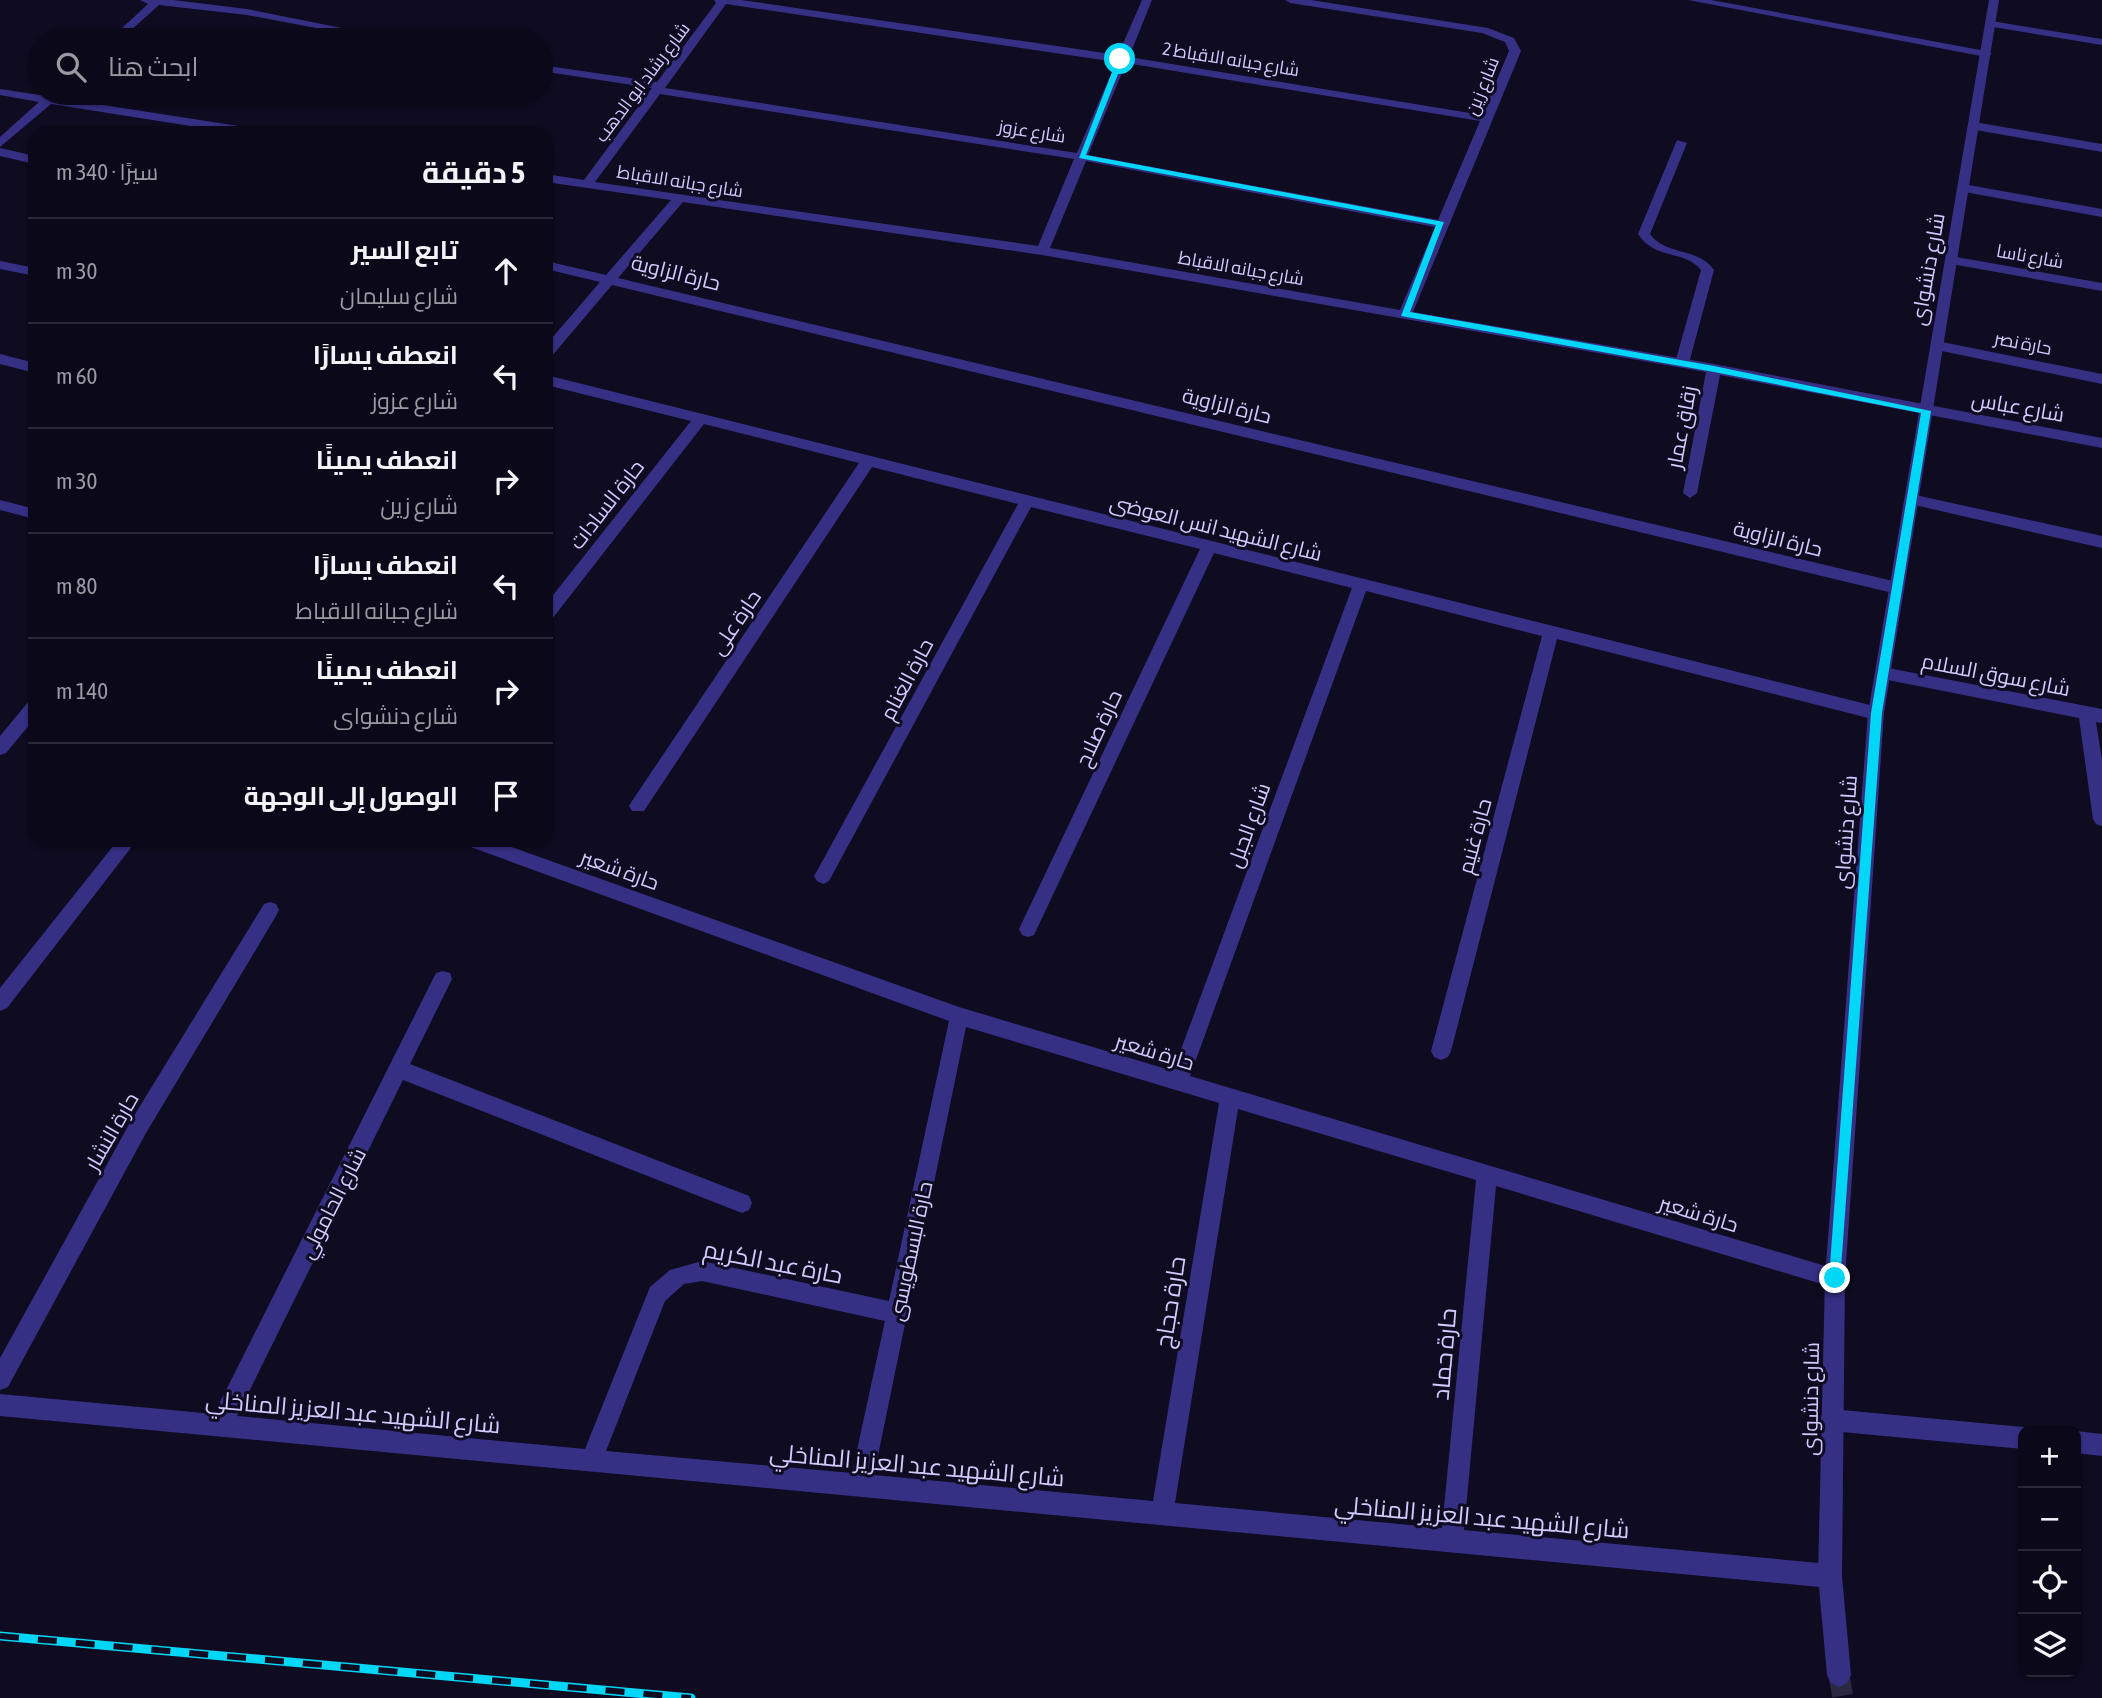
<!DOCTYPE html>
<html lang="ar">
<meta charset="utf-8">
<style>
body{margin:0;font-family:"Asap Condensed",Cairo,sans-serif;background:#191626;color:#f1f3f6;direction:rtl}
.controls{position:absolute;right:21px;bottom:21px;display:grid;overflow:hidden;border-radius:14px;box-shadow:0 2px 5px #0004}
.controls button{width:63px;height:63px;display:grid;place-items:center;padding:0;border:0;border-bottom:2px solid #2b2938;background:#0b0819;color:#f1f3f6;font:35px sans-serif}
.stop{position:absolute;width:21px;height:21px;margin:-16px;border:5px solid #00d6f6;border-radius:50%;background:#fff}
.stop.end{background:#00d6f6;border-color:#fff;box-shadow:0 2px 7px #0008}
.list{margin:0;padding:0;list-style:none}
h2{display:flex;justify-content:space-between;align-items:center;height:91px;margin:0;padding:0 28px;font-size:30px}
h2 small{font-size:23px;font-weight:400;color:#9a9aa2}
.list li{display:grid;grid-template-columns:46px 1fr auto;gap:21px;align-items:center;box-sizing:border-box;height:105px;padding:0 28px;border-top:2px solid #2b2938}
.list b{display:block;font-size:26px;white-space:nowrap}
.list p{margin:0;font-size:23px;white-space:nowrap;color:#9a9aa2}
.list em{font-size:23px;font-style:normal;color:#9a9aa2}
.icon{flex:none;width:38px;height:38px;fill:none;stroke:currentColor;stroke-width:2;stroke-linecap:round;stroke-linejoin:round}
.map{position:relative;flex:none;width:2102px;height:1698px;overflow:hidden;direction:ltr}
.search{position:absolute;background:#0b0819;box-shadow:0 2px 5px #0004;left:28px;top:28px;width:525px;height:77px;display:flex;align-items:center;gap:18px;box-sizing:border-box;padding:0 24px;border-radius:38px;color:#9a9aa2;font-size:26px}
.panel{position:absolute;background:#0b0819;box-shadow:0 2px 5px #0004;left:28px;top:126px;width:525px;height:721px;border-radius:21px;direction:rtl}
.map>svg:first-child{display:block}
.lines{fill:none;stroke-linecap:round;stroke-linejoin:round}
.tertiary-tunnel{stroke:#2c2842;stroke-width:21;stroke-dasharray:21 10;stroke-linecap:butt}
.service{fill:#363085;fill-rule:evenodd}
.minor{fill:#363085;fill-rule:evenodd}
.tertiary{fill:#363085;fill-rule:evenodd}
.rail-casing{stroke:#00d6f6;stroke-width:9}
.rail{stroke:#0f0b21;stroke-width:6;stroke-dasharray:19;stroke-linecap:butt}
.route{fill:#00d6f6}
.labels{text-anchor:middle;dominant-baseline:central;stroke-width:6;stroke-linejoin:round;paint-order:stroke}
.far-street-label{font-size:18px;fill:#d2cbff;stroke:#0f0b21}
.street-label{font-size:21px;fill:#d2cbff;stroke:#0f0b21}
.near-street-label{font-size:24px;fill:#d2cbff;stroke:#0f0b21}
</style>
<div class="map">
<svg width="2102" height="1698" viewBox="0 0 2102 1698">
<rect width="100%" height="100%" fill="#0f0b21"/>
<g class="lines">
<path class="tertiary-tunnel" d="M1839 1675 1843 1698"/>
<path class="service" d="M1677 140 1687 143 1650 234C1666 256 1698 247 1714 270L1689 363 1682 368 1675 363 1701 270C1684 249 1656 261 1638 234Z"/>
<path class="minor" d="M140 0H173L247 9 402 40H380L247 15 159 5 120 40H109L148 4Z
M714 0H741L1118 55 1142 0H1152L1129 57 1482 115 1509 51 1505 42 1482 33 1290 3 1285 0H1311L1488 28 1514 38 1521 51 1413 312 1714 364 2102 438V448L1720 375 1697 493 1690 498 1683 493 1706 372 1042 255 683 202 618 278 1897 582 1905 588 1897 594 612 285 551 357 546 359V345L600 282 546 269V261L606 275 671 200 546 182V174L584 180 652 88 541 71V65L657 82 716 3ZM726 4 1116 62 1077 153 665 88ZM1126 63 1480 121 1438 220 1088 155ZM660 94 1074 159 1038 246 595 182ZM1086 161 1435 227 1400 310 1050 248Z
M1688 0H1711L1986 51 1992 54 1986 57Z
M1991 21 2102 39V45L1987 26 1985 24Z
M0 89 46 96 58 93V98L257 129 263 133H235L51 104 0 147V137L39 102 0 95Z
M1974 122 2102 144V152L1970 129V123Z
M0 148 35 156V164L0 156Z
M1963 184 2102 209V217L1959 191V185Z
M1951 256 2102 283V291L1946 263V257Z
M0 261 35 268V276L0 269Z
M1937 341 2102 374V384L1932 349V343Z
M0 354 35 363V373L0 364Z
M546 375 1882 708 1884 713 1876 720 1557 639 1451 1051 1448 1057 1441 1060 1434 1057 1431 1051 1542 636 1366 591 1190 1076 1842 1271 1845 1278 1842 1285 1835 1288 1496 1186 1464 1530 1830 1564 1838 1568 1842 1576 1838 1584 1830 1588 0 1416V1394L214 1414 436 973 443 971 450 973 452 979 410 1064 749 1196 752 1203 749 1210 742 1213 403 1080 237 1416 585 1449 650 1287 670 1270 702 1261 889 1301 949 1021 465 845 462 840H492L959 1007 1173 1071 1352 588 1214 553 1034 935 1028 937 1022 935 1019 929 1200 549 1031 507 829 881 823 884 817 881 814 876 817 871 1018 504 872 467 644 811H632L629 806 632 801 859 463 704 424 552 619 546 621V604L691 421 546 385ZM966 1027 1219 1103 1153 1501 874 1475ZM1238 1109 1476 1180 1442 1528 1175 1503ZM702 1281 885 1321 852 1473 606 1451 665 1301 684 1284Z
M1911 494 2102 536V548L1906 503V495Z
M0 500 35 509V519L0 510Z
M1883 667 2102 709V723L2096 722 2102 760V826L2096 824 2093 819 2079 718 1883 679 1875 673Z
M35 699V718L6 753 0 755V736L29 701Z
M118 840H137L7 1008 0 1011V988Z
M270 902 276 904 279 910 276 916 146 1133 8 1387 0 1390V1358L132 1119 264 904Z
M1831 1409 2023 1427 2031 1430H2023V1449L1831 1431 1823 1428 1820 1420 1823 1412Z
M2076 1431 2102 1434V1456L2076 1453Z"/>
<path class="tertiary" d="M1989 0H1999L1884 713 1845 1278 1842 1576 1851 1675 1847 1683 1839 1687 1831 1683 1827 1675 1818 1576 1825 1278 1868 713Z"/>
<defs>
<path id="rail" d="M0 1636 691 1698"/>
</defs>
<use href="#rail" class="rail-casing"/>
<use href="#rail" class="rail"/>
</g>
<path class="route" d="M1120 57 1124 59 1086 155 1444 222 1410 312 1714 366 1931 411 1882 713 1840 1282 1835 1284 1829 1278 1871 713 1921 413 1714 372 1401 316 1436 225 1079 158 1117 59Z"/>
<g class="labels">
<g class="far-street-label">
<text transform="translate(1231 59) rotate(9)">شارع جبانه الاقباط 2</text>
<text transform="translate(642 82) rotate(-53)">شارع رشاد ابو الدهب</text>
<text transform="translate(1482 86) rotate(-68)">شارع زين</text>
<text transform="translate(1032 131) rotate(9)">شارع عزوز</text>
<text transform="translate(680 181) rotate(9)">شارع جبانه الاقباط</text>
<text transform="translate(2030 256) rotate(10)">شارع ناسا</text>
<text transform="translate(1241 268) rotate(10)">شارع جبانه الاقباط</text>
<text transform="translate(2023 343) rotate(11)">حارة نصر</text>
</g>
<g class="street-label">
<text transform="translate(1927 269) rotate(-80)">شارع دنشواى</text>
<text transform="translate(676 272) rotate(14)">حارة الزاوية</text>
<text transform="translate(1227 405) rotate(14)">حارة الزاوية</text>
<text transform="translate(2018 406) rotate(10)">شارع عباس</text>
<text transform="translate(1681 427) rotate(-79)">زقاق عمار</text>
<text transform="translate(606 504) rotate(-52)">حارة السادات</text>
<text transform="translate(1216 527) rotate(14)">شارع الشهيد انس العوضى</text>
<text transform="translate(1778 538) rotate(14)">حارة الزاوية</text>
<text transform="translate(735 622) rotate(-56)">حارة على</text>
<text transform="translate(1996 674) rotate(11)">شارع سوق السلام</text>
<text transform="translate(906 679) rotate(-62)">حارة الغنام</text>
<text transform="translate(1098 728) rotate(-65)">حارة صلاح</text>
<text transform="translate(1248 825) rotate(-70)">شارع الجبل</text>
<text transform="translate(1845 832) rotate(-86)">شارع دنشواى</text>
<text transform="translate(1474 836) rotate(-75)">حارة غنيم</text>
<text transform="translate(620 869) rotate(20)">حارة شعير</text>
<text transform="translate(1155 1051) rotate(17)">حارة شعير</text>
<text transform="translate(111 1131) rotate(-60)">حارة النشار</text>
<text transform="translate(332 1203) rotate(-63)">شارع الحامولي</text>
<text transform="translate(1699 1213) rotate(17)">حارة شعير</text>
<text transform="translate(910 1251) rotate(-78)">حارة البسطويسى</text>
<text transform="translate(1810 1399) rotate(-89)">شارع دنشواى</text>
</g>
<g class="near-street-label">
<text transform="translate(773 1262) rotate(11)">حارة عبد الكريم</text>
<text transform="translate(1170 1302) rotate(-81)">حارة حجاج</text>
<text transform="translate(1444 1354) rotate(-85)">حارة حماد</text>
<text transform="translate(353 1412) rotate(5)">شارع الشهيد عبد العزيز المناخلي</text>
<text transform="translate(917 1465) rotate(5)">شارع الشهيد عبد العزيز المناخلي</text>
<text transform="translate(1482 1517) rotate(5)">شارع الشهيد عبد العزيز المناخلي</text>
</g>
</g>
</svg>
<div class="controls">
<button>+</button>
<button>−</button>
<button><svg class="icon" aria-label="locate" viewBox="0 0 24 24"><circle cx="12" cy="12" r="6"/><path d="M12 2v4M12 18v4M2 12h4M18 12h4"/></svg></button>
<button><svg class="icon" aria-label="layers" viewBox="0 0 24 24"><path d="M12 4l9 5-9 5-9-5zM3 14l9 5 9-5"/></svg></button>
</div>
<div class="stop" style="left:1120px;top:59px"></div>
<div class="stop end" style="left:1835px;top:1278px"></div>
<div class="search"><svg class="icon" aria-label="search" viewBox="0 0 24 24"><circle cx="10" cy="10" r="6"/><path d="M15 15l6 6"/></svg>ابحث هنا</div>
<section class="panel">
<h2>5 دقيقة<small>سيرًا · 340 m</small></h2>
<ul class="list">
<li><svg class="icon" aria-label="ahead" viewBox="0 0 24 24"><path d="M12 20V5M6 11l6-6 6 6"/></svg><div><b>تابع السير</b><p>شارع سليمان</p></div><em>30 m</em></li>
<li><svg class="icon" aria-label="left" viewBox="0 0 24 24"><path d="M17 20v-9H6M10 6l-5 5 5 5"/></svg><div><b>انعطف يسارًا</b><p>شارع عزوز</p></div><em>60 m</em></li>
<li><svg class="icon" aria-label="right" viewBox="0 0 24 24"><path d="M7 20v-9h11M14 6l5 5-5 5"/></svg><div><b>انعطف يمينًا</b><p>شارع زين</p></div><em>30 m</em></li>
<li><svg class="icon" aria-label="left" viewBox="0 0 24 24"><path d="M17 20v-9H6M10 6l-5 5 5 5"/></svg><div><b>انعطف يسارًا</b><p>شارع جبانه الاقباط</p></div><em>80 m</em></li>
<li><svg class="icon" aria-label="right" viewBox="0 0 24 24"><path d="M7 20v-9h11M14 6l5 5-5 5"/></svg><div><b>انعطف يمينًا</b><p>شارع دنشواى</p></div><em>140 m</em></li>
<li><svg class="icon" aria-label="arrive" viewBox="0 0 24 24"><path d="M6 21V4h12l-3 4 3 4H6"/></svg><div><b>الوصول إلى الوجهة</b></div></li>
</ul>
</section>
</div>
